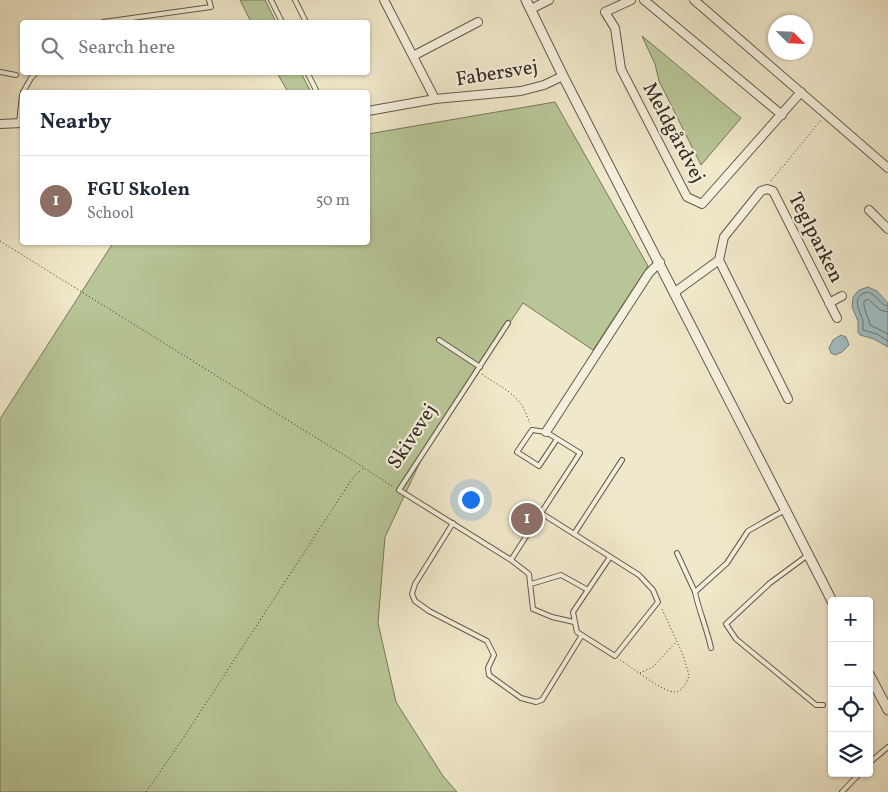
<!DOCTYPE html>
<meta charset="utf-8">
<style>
body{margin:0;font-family:Vollkorn,serif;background:#f6f6f7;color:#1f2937}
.controls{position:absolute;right:15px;bottom:15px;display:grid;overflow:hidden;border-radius:5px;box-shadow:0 1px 4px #0004}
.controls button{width:45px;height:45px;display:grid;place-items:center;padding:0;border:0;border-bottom:1px solid #e0e1e3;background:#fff;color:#1f2937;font:25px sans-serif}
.compass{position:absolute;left:768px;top:15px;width:45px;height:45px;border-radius:50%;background:#fff;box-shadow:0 1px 4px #0004;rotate:114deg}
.you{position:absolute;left:470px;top:499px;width:18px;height:18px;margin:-12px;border:4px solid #fff;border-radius:50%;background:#1a73e8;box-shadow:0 0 0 8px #1a73e833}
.badge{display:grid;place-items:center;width:32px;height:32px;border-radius:50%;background:#8f2418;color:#fff;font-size:16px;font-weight:700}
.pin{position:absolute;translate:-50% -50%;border:2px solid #fff;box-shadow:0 1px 5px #0006}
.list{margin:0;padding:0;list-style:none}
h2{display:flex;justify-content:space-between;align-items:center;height:65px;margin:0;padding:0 20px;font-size:21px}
h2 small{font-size:16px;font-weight:400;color:#747a83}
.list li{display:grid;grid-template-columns:32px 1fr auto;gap:15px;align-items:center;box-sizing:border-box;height:90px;padding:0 20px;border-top:1px solid #e0e1e3}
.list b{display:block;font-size:19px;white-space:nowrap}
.list p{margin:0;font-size:16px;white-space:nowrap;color:#747a83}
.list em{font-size:16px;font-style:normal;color:#747a83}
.icon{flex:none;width:28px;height:28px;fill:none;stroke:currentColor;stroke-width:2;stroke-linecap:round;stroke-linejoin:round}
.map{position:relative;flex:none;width:888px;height:792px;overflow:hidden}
.search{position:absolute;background:#fff;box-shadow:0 1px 4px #0004;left:20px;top:20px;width:350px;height:55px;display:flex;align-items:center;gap:12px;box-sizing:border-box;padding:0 18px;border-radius:5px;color:#747a83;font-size:19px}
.panel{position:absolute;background:#fff;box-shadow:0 1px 4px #0004;left:20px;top:90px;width:350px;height:155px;border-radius:5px}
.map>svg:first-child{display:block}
.green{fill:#b8c697;stroke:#75785c}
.water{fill:#a1bdc2;stroke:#758281}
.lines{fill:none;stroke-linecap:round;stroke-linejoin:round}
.shore{stroke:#6a7471;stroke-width:1}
.service-casing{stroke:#625a4a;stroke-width:6}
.minor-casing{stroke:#625a4a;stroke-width:10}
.tertiary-casing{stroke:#625a4a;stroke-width:11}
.path{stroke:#322a20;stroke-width:1;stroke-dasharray:1 2.5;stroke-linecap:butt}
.service{stroke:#f5f0dd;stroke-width:4}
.minor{stroke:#f5f0dd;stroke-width:8}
.tertiary{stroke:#f5f0dd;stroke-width:9}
.labels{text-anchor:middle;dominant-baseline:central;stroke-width:4.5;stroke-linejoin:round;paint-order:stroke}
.street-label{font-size:20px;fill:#322a20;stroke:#f5f0dd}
</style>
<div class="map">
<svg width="888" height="792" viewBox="0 0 888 792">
<rect width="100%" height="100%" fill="#f0e8ca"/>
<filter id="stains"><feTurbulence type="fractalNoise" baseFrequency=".004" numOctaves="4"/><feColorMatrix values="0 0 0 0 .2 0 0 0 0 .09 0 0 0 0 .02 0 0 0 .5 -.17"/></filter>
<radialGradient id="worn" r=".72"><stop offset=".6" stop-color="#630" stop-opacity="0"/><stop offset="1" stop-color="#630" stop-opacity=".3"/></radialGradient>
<path class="green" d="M240 0H265L276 22H251Z
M642 36 741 118 701 165 659 81 655 64Z
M277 73H301L311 92H288Z
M555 102 648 266 593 350 523 303 428 445 385 537 378 623 396 702 443 776 457 792H0V419L113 243 368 242V134Z"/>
<path class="water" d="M868 287 877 291 888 303V347L874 339 860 335 858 332V321L852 307 853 297 859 290Z
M841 335 846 337 849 345 842 352 835 355 831 353 829 348 833 340Z"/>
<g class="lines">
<path class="shore" d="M888 306C880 305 879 298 872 294 869 292 868 292 864 293 850 299 862 313 863 322 863 324 863 327 863 330L877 334 888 341
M888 312 880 310 868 299 864 301C863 310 869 317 870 325L888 334"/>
<defs>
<path id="service" d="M271 0 282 22
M295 0 306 22
M103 22 211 7 209 0
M0 72 16 75
M307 72 317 92
M23 92 31 78 37 72
M19 123 22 95
M508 323 399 490 511 560 529 574 533 609 552 617 574 622
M439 340 480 367
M541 513 580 453 546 432 532 430 517 452 539 466 557 439
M453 523 415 584 412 594 415 601 429 611 487 641 494 655 488 668 489 675 521 698 536 702 542 700 582 635
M574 534 622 460
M677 553 695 592
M808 555 770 583 726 624 736 639 816 705H823
M511 560 541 513 639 575 653 590 658 602 615 656 577 632 573 612 610 557
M531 584 561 575 588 590
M711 648C707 629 699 611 695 592L727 563 748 531 785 510
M869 763 888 747
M842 792 860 773"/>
<path id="minor" d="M384 0 435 99
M631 0 605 12 615 28 621 69 687 197 702 204 801 92
M644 0 782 115
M694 0 888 168
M531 9 549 0
M413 56 478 22
M368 111 435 99 521 91 544 85 563 76
M0 124 22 123
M869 210 888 229
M675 292 719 260
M829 303 842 296
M788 399 719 260 724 237 761 191 767 189 773 191 837 318
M546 432 649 273 660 262"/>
<path id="tertiary" d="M526 0 563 76 832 601
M869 674 888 710"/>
</defs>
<use href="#service" class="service-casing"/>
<use href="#minor" class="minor-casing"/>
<use href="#tertiary" class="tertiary-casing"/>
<path class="path" d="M771 181 821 120
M0 241 363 467
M482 374C495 384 511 390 521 404 525 409 527 417 530 423
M620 660C630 666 664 693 675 692 683 691 687 682 689 675L683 655 662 609
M640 673 653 667 676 642
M146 792 182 740 354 476 364 468 394 487"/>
<use href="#service" class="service"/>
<use href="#minor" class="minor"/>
<use href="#tertiary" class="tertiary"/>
</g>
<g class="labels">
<g class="street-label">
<text transform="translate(497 74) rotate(-9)">Fabersvej</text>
<text transform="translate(673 133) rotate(62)">Meldgårdvej</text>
<text transform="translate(815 238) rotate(63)">Teglparken</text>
<text transform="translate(413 437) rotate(-57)">Skivevej</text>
</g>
</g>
<rect width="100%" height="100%" filter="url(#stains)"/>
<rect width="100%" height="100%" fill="url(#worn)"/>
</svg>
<div class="controls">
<button>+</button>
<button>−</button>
<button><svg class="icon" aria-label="locate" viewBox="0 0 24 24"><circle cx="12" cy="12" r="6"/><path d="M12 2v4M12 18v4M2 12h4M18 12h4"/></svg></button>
<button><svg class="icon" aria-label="layers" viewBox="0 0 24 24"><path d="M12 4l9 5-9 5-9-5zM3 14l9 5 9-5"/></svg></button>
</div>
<svg class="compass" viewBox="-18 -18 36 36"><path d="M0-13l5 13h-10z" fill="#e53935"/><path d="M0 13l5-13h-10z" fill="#747a83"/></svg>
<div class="you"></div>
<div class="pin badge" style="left:527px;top:519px;background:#8d6e63">1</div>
<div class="search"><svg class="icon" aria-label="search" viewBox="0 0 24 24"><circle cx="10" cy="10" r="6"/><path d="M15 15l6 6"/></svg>Search here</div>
<section class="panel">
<h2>Nearby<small></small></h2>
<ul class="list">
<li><span class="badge" style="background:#8d6e63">1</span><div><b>FGU Skolen</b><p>School</p></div><em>50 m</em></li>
</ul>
</section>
</div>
